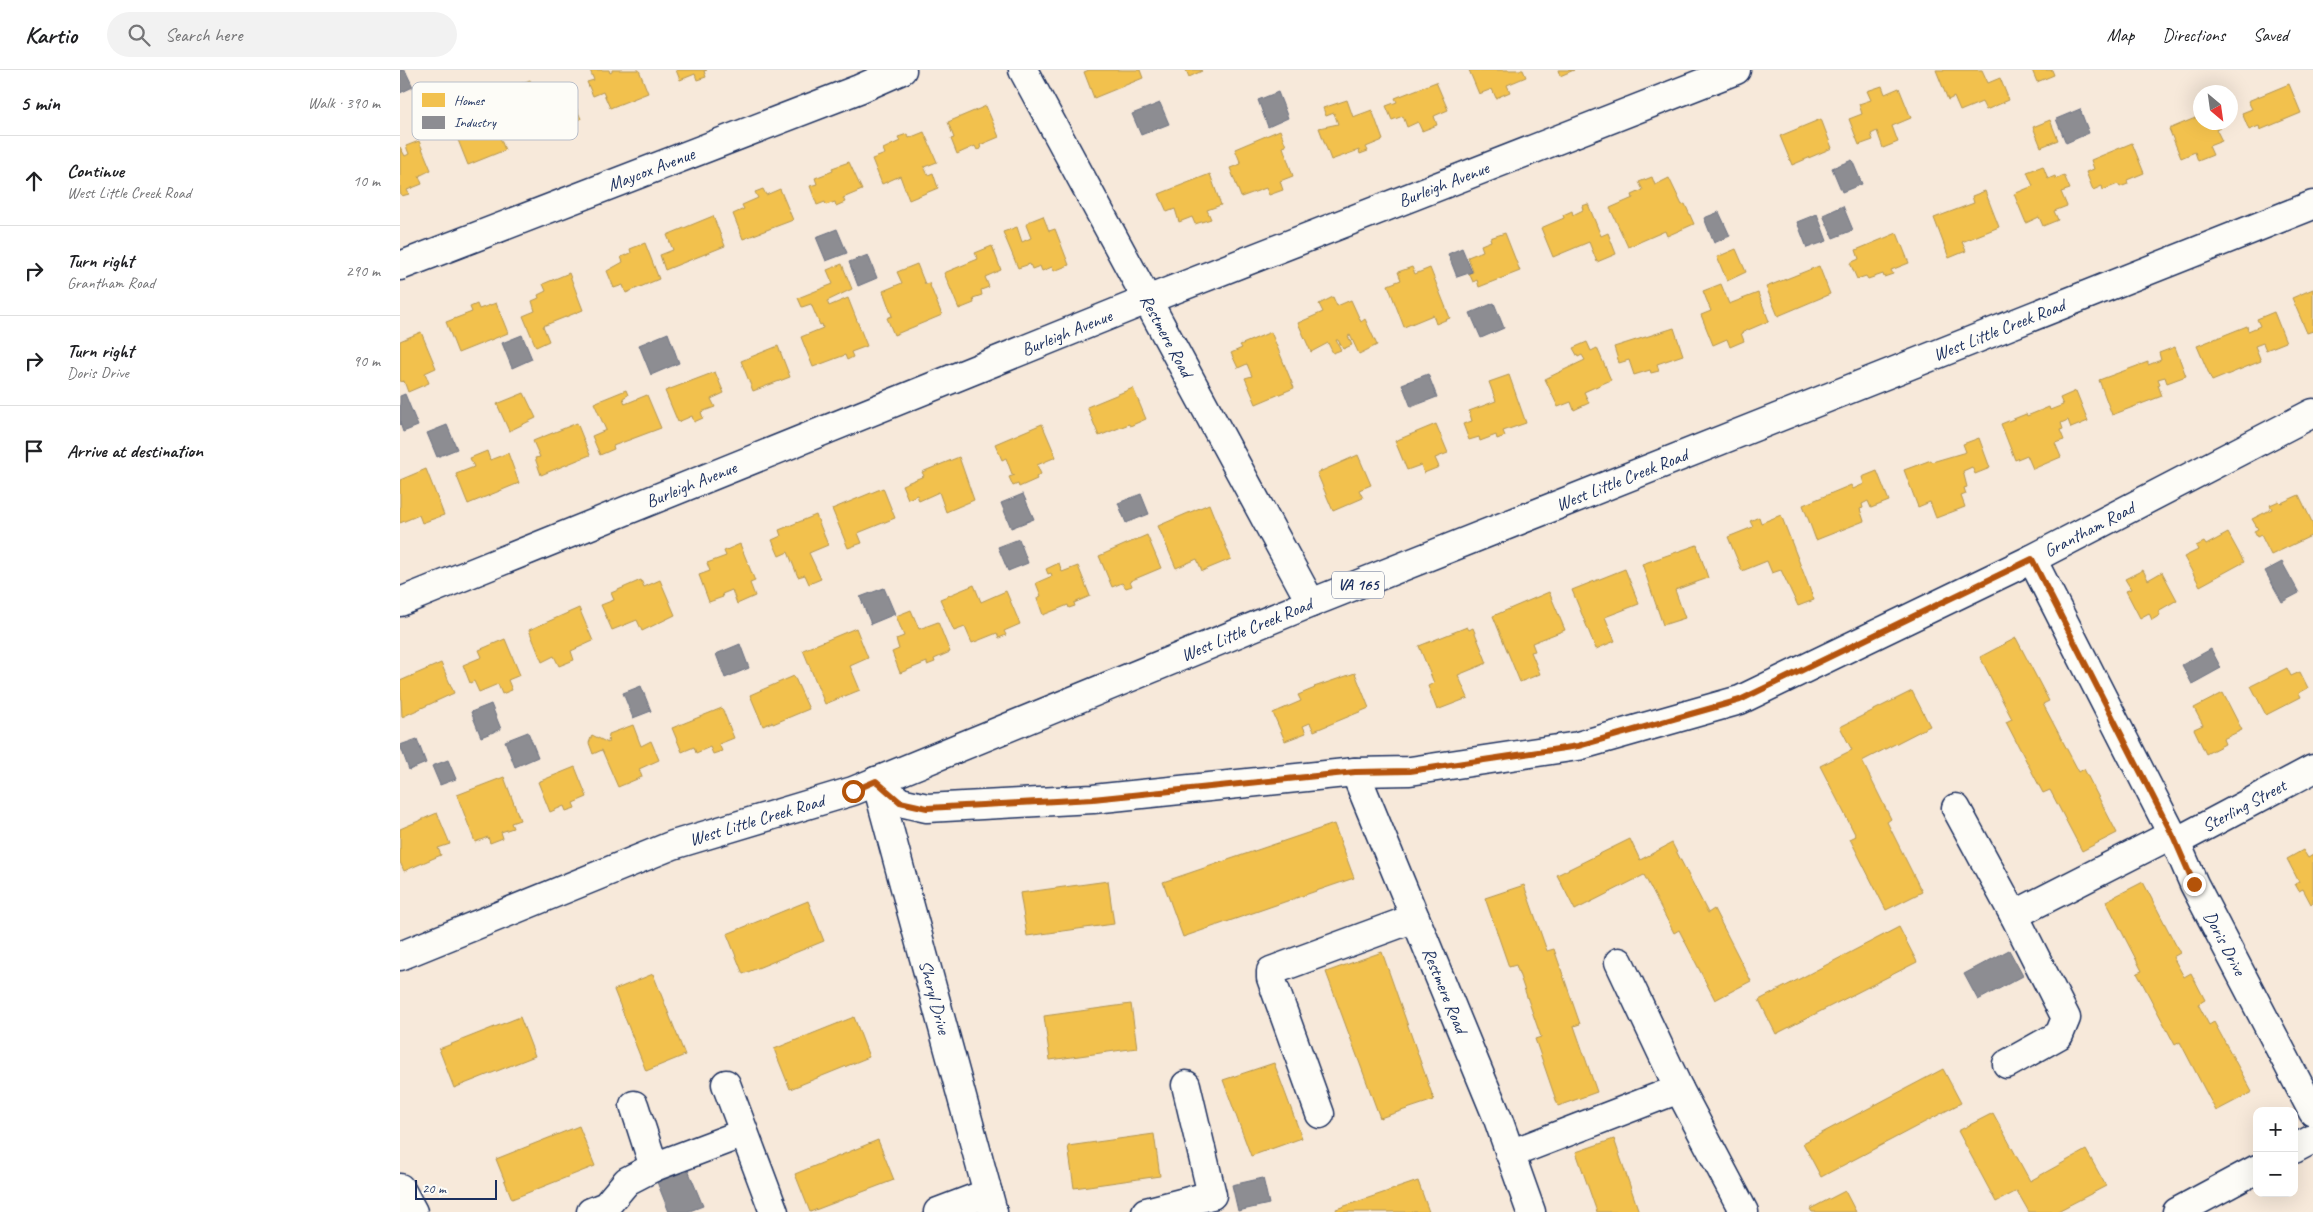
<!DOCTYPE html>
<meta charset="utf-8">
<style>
body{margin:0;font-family:Caveat,sans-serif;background:#f2f2f2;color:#202124}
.controls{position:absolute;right:15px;bottom:15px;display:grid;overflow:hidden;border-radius:10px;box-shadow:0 5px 20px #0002}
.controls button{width:45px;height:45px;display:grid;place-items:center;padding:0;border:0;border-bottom:1px solid #e0e0e0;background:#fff;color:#202124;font:25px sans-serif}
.compass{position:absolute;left:1793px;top:15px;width:45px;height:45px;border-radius:50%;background:#fff;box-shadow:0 5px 20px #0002;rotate:151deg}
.scale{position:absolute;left:15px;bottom:12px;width:82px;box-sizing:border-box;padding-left:5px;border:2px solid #1b2f5e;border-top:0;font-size:14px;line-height:18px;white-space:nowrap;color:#1b2f5e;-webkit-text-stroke:4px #fdfcf7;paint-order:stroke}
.stop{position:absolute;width:15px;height:15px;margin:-11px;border:4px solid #b45309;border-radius:50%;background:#fff}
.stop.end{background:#b45309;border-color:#fff;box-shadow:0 1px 5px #0008}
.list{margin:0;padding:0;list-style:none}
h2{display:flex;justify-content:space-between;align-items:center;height:65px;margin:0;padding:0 20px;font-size:21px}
h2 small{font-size:16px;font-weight:400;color:#757577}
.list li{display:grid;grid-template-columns:32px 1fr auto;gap:15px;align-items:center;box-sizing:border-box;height:90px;padding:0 20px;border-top:1px solid #e0e0e0}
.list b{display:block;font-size:19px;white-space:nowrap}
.list p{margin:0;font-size:16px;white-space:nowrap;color:#757577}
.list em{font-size:16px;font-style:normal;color:#757577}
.icon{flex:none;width:28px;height:28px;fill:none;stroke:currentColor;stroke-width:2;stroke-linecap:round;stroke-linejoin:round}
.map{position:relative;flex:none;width:1913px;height:1142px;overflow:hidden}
header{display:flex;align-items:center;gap:30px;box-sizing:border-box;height:70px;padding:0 25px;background:#fff;border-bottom:1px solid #e0e0e0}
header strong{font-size:24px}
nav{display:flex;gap:28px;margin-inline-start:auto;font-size:18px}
.search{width:350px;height:45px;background:#f2f2f2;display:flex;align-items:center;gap:12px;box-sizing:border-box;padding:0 18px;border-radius:28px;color:#757577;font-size:19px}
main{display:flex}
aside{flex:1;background:#fff}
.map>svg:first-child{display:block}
.homes{fill:#f2c14e;stroke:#b29553}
.industry{fill:#8d8d92;stroke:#6b7182}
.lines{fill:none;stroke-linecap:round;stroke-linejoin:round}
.minor-casing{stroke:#1b2f5e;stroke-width:31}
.major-casing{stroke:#1b2f5e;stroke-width:31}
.minor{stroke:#fdfcf7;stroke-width:28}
.major{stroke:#fdfcf7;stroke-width:28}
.route{stroke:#b45309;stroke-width:6}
.labels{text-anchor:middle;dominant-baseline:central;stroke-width:5;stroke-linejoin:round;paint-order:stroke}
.shield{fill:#fdfcf7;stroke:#5f6c8c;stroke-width:1}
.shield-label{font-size:16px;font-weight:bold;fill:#1b2f5e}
.street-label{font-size:18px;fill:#1b2f5e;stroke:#fdfcf7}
.key{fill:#fdfcf7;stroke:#b9bec9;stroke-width:1}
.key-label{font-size:14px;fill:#1b2f5e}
</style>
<header>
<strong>Kartio</strong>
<div class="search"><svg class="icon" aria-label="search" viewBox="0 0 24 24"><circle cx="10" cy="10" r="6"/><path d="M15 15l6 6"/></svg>Search here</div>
<nav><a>Map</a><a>Directions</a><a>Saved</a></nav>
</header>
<main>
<aside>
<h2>5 min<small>Walk · 390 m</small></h2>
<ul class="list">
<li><svg class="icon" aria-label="ahead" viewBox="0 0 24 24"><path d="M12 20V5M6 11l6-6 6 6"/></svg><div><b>Continue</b><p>West Little Creek Road</p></div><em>10 m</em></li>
<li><svg class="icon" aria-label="right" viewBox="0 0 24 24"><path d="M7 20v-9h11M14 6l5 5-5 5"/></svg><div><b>Turn right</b><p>Grantham Road</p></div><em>290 m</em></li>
<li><svg class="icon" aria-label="right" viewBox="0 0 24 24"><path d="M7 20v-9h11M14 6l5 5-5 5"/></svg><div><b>Turn right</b><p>Doris Drive</p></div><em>90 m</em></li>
<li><svg class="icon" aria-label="arrive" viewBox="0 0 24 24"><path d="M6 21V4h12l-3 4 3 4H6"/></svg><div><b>Arrive at destination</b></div></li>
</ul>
</aside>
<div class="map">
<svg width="1913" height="1142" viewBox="0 0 1913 1142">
<rect width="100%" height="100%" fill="#f7e9da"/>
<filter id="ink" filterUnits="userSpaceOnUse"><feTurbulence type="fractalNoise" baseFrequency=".02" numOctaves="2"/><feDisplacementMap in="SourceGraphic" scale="10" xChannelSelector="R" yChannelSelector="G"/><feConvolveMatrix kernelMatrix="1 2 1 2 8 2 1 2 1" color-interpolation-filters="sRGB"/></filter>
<g filter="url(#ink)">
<path class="homes" d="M190 0H209L210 3 212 2V0H239L248 23 210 38 203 22 193 26 187 12 194 10Z
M276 0H307L304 1 306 7 297 10 295 4 280 10Z
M689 0H740L743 8 694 28 684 2Z
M786 0H801L802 1 789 7Z
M1069 0H1123L1126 7 1107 15 1110 22 1096 28 1092 19 1079 24Z
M1158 0H1174L1160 6Z
M1536 0H1582L1588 13 1600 8 1609 30 1586 40 1582 32 1560 41 1554 27 1548 30Z
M1632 0H1652L1654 5 1637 12Z
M130 10 140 32 169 20 181 49 142 65 136 50 121 56 106 20Z
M1036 12 1048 40 1034 46 1037 55 1022 61 1018 52 1007 57 1003 46 992 50 986 36 997 32 995 28Z
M1889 14 1901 43 1860 60 1859 56 1849 60 1842 43 1852 39 1848 31Z
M1482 16 1485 24 1499 18 1511 48 1492 56 1498 72 1483 78 1477 61 1471 64 1473 70 1459 75 1449 49 1462 44 1459 34 1471 30 1467 21Z
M947 30 953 47 972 40 983 70 966 77 968 81 960 84 959 80 931 90 919 58 938 54 934 43 926 46 923 38Z
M586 36 599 67 580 75 581 79 577 80 575 76 557 84 551 69 554 68 548 52Z
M1800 46V52H1818L1820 57 1816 59 1822 71 1809 76 1813 85 1798 91 1795 82 1781 88 1769 59Z
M1421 49 1432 78 1392 95 1380 66Z
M93 50 105 80 68 95 56 65Z
M1650 50 1658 70 1641 77 1633 57Z
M880 60 886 76 883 77 893 106 880 111 883 120 869 125 866 118 841 127 830 98 841 94 835 79Z
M524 62 537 92 524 97 528 105 533 103 538 118 509 130 500 106 482 114 472 89 485 84 483 79 500 71 498 67 507 64 509 68Z
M19 71 31 100 19 106 22 114 7 120 9 124 2 126 0 122V77L5 86 9 84 6 76Z
M1732 73 1744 103 1727 110 1728 114 1720 117 1718 114 1703 120 1702 116 1693 120 1686 102 1694 99 1691 90Z
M449 92 462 120 443 128 445 132 436 136 435 132 426 135 425 132 417 135 410 116 417 114 415 108 433 101 432 98Z
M1643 96 1648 109 1655 106 1656 109 1664 105 1670 119 1661 122 1667 136 1654 141 1658 150 1643 156 1639 147 1626 153 1614 124 1633 116 1627 102Z
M810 104 821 135 807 140 811 149 795 154 792 147 779 152 775 139 767 142 759 124Z
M1252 107 1255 115 1269 108 1282 135 1285 134 1294 154 1267 166 1265 161 1228 177 1210 138 1233 128 1232 125 1243 120 1239 112Z
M363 119 366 125 380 119 393 150 343 169 333 144 344 139 342 135 358 128 355 122Z
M1585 121 1599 157 1562 172 1566 181 1549 188 1534 148 1574 133 1572 126Z
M1188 134 1201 166 1208 163 1216 184 1197 192 1189 172 1153 187 1141 158 1164 148 1163 145 1172 141 1173 145 1183 140 1182 136Z
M313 146 325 176 265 200 260 185 273 180 267 165Z
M643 146 649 161 655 159 669 195 654 201 652 197 642 201 640 196 632 199 630 194 618 198 603 162 617 157 622 172 631 168 626 155 628 152Z
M1105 163 1120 201 1079 217 1077 210 1073 212 1069 203 1073 202 1068 187 1083 181 1081 175 1091 171 1090 168Z
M1497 163 1509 193 1491 200 1493 204 1484 207 1483 204 1468 209 1466 206 1457 209 1450 193 1459 189 1456 180Z
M245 173 259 209 226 223 223 215 214 218 207 201 223 192 221 187 231 183 230 179Z
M592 176 601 200 585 207 589 217 581 220 582 225 573 228 574 233 559 239 544 203 578 189 575 183Z
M1336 179 1346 202 1327 211 1317 187Z
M442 194 452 219 427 231 429 236 448 228 467 276 451 282 453 287 447 290 445 285 413 297 401 267 423 258 422 254 420 255 411 234 402 237 398 228 433 214 427 200Z
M517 194 525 214 529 213 542 245 494 265 487 248 492 246 483 221 502 213 497 202Z
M1419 196 1430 224 1378 246 1366 217Z
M1012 197 1015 204 1030 198 1050 248 1036 254 1033 245 1004 257 988 215 1001 210 998 202Z
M169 203 183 240 143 256 149 271 136 277 123 246 135 241 132 231 139 228 138 225 146 221 143 214Z
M1321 214 1329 234 1358 223 1369 251 1341 263 1344 271 1330 277 1327 269 1313 275 1301 245 1311 241 1303 221Z
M1913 219V261L1907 263 1892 228Z
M933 227 937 236 951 230 961 252 965 249 977 275 959 284 950 265 948 266 952 275 943 279 938 270H936L941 280 933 283 928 273 911 282 898 253 923 242 919 234Z
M96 233 108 263 58 283 46 252 72 242 70 237 77 234 79 239Z
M1874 242 1886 272 1866 280 1863 273 1855 276 1861 291 1812 311 1797 276 1847 256 1848 261 1860 256 1857 249Z
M1274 258 1283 285 1257 294 1259 301 1251 303 1250 300 1234 305 1229 290 1219 293 1214 277Z
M21 262 36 298 25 303 29 313 8 322 4 311 1 312 0 309V271Z
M871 262 894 318 856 334 845 308 852 306 847 294 838 298 831 283 842 278 840 275Z
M1187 272 1191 281 1197 278 1211 310 1184 322 1189 333 1174 340 1171 332 1158 337 1145 309 1185 290 1182 285 1178 287 1173 278Z
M378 276 390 307 353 321 341 291Z
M1775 277 1786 306 1767 313 1765 307 1758 309 1760 314 1758 315 1762 326 1712 345 1699 310 1748 292V295L1761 290 1759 283Z
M315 302 324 323 311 329 315 337 301 342 303 348 294 352 292 346 278 352 265 321Z
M1109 305 1126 353 1103 361 1105 366 1097 369 1096 365 1080 371 1079 367 1069 370 1063 354 1072 351 1069 341 1096 331 1089 312Z
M733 318 746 349 730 356 729 354 699 366 687 337Z
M226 320 228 325 223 328 225 334 247 325 261 358 213 376 214 379 200 385 192 366 206 360 194 333Z
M1676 321 1688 351 1671 358 1668 350 1661 353 1663 359 1660 360 1664 370 1655 373 1661 387 1633 399 1627 385 1615 390 1601 354 1626 344 1627 346 1649 337 1650 340 1663 335 1660 328Z
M124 323 136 348 109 361 97 334Z
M177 353 190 385 141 405 135 388 140 387 133 371Z
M642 354 656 387 637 395 641 404 636 407 637 409 619 417 618 414 613 416 609 407 615 405 612 404 606 388 602 390 595 374Z
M1036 354 1048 383 1035 388 1039 397 1024 403 1021 395 1007 400 995 371Z
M1579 368 1590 398 1575 404 1572 397 1563 401 1567 417 1564 418 1566 424 1561 426 1565 437 1536 448 1530 432 1518 437 1504 400 1531 390 1532 392 1566 382 1563 374Z
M87 381 90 390 108 383 119 413 68 434 56 404 74 397 70 388Z
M958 385 971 415 959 420 963 428 933 441 917 403Z
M559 387 574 430 546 442 539 422 519 431 517 425 508 429 502 415 524 406 522 402Z
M26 399 44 445 22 453 19 445 0 453V410Z
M1477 401 1489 431 1471 438 1468 431 1462 434 1463 438 1460 439 1464 451 1416 470 1403 435 1451 415 1453 419 1464 414 1462 407Z
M483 418 495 448 458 463 462 473 448 478 432 439Z
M1899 425 1913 454V465L1871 485 1861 465 1857 467 1854 461 1858 459 1852 449 1872 439 1870 435 1879 431 1881 433Z
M809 434 831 489 802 501 797 489 776 498 758 456Z
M416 445 428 475 409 483 421 509 409 514 405 505 398 507 388 482 379 486 372 470 381 466 379 460Z
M1381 445 1414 530 1398 536 1381 500 1372 503 1367 491 1342 501 1328 467 1353 457 1350 451 1359 447 1361 453Z
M1828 463 1844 492 1800 516 1784 487 1798 480 1796 476 1804 472 1806 475Z
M747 465 761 498 730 511 732 516 726 518 722 513 712 517 699 486Z
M340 474 355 511 350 513 355 526 337 534 332 520 322 524 323 527 309 532 299 505 310 501 307 493 326 486 324 481Z
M1297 475 1308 508 1275 520 1285 548 1263 555 1242 494Z
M659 493 662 502 678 496 690 526 674 533 675 536 669 538 668 535 643 545 637 528 641 526 636 513 652 506 651 503 648 504 646 499Z
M1225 499 1239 534 1205 547 1215 571 1196 579 1172 520Z
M1743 500 1748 510 1762 502 1777 530 1758 541 1760 545 1752 550 1749 543 1740 548 1726 521 1731 519 1725 509Z
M241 510 244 517 260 510 275 545 242 561 237 550 212 560 201 535 214 530 211 523Z
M574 515 581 532 606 521 620 554 604 561 606 565 599 568 597 563 572 573 565 557 554 561 540 529Z
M1149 522 1165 560 1132 573 1135 581 1131 582 1140 604 1120 612 1093 546Z
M179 538 193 571 171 581 174 590 159 596 154 586 142 592 129 560Z
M511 540 519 559 538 552 550 582 534 589 535 592 527 595V592L500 603 492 582 499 579 496 569 504 566 496 546Z
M1067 557 1069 560 1073 558 1087 593 1058 605 1068 628 1037 640 1028 616 1034 613 1019 576Z
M456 558 468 588 450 596 460 620 425 634 403 580Z
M1616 568 1649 631 1643 634 1679 702 1684 699 1717 763 1682 781 1650 720 1643 723 1606 652 1612 649 1580 587Z
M105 569 120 605 108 610 112 620 102 624 98 614 79 622 74 611 70 613 63 595 82 587 79 580Z
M41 593 54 623 2 647 0 611Z
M1887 598 1891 606 1900 602 1908 618 1899 623 1901 627 1866 645 1851 616Z
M955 603 969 638 914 661 910 653 903 656 906 663 885 671 873 643 901 631 898 625 915 618 914 617Z
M394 606 409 639 373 654 372 652 363 656 350 625Z
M1512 621 1530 656 1462 691 1491 749 1487 752 1522 822 1486 840 1450 769 1456 766 1420 696 1452 680 1440 657Z
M1823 623 1842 660 1823 669 1825 674 1806 684 1794 659 1803 655 1794 638Z
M322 638 334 668 319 674 322 681 313 684 310 677 296 683 294 677 282 682 272 658Z
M233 655 241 676 251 671 259 690 239 699 242 707 218 717 202 680 193 684 189 673 192 665 208 673 209 664Z
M175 697 187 727 173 733 175 738 166 741 164 736 150 742 138 712Z
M104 707 120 750 111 753 113 758 101 762 103 768 90 773 88 767 75 772 57 725Z
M37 743 50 774 38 778 41 785 4 801 0 792V759Z
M934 754 954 808 783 867 763 812Z
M1230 769 1240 790 1272 773 1308 843 1314 839 1351 911 1315 930 1279 860 1274 863 1244 805 1175 840 1157 805Z
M1903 780 1908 788 1913 785V832L1911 834 1903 819 1899 821 1895 814 1899 812 1887 789Z
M708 811 714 854 627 866 620 823Z
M1743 812 1780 883 1773 887 1784 907 1791 903 1805 930 1798 934 1809 955 1814 952 1852 1022 1816 1041 1780 972 1775 975 1737 903 1742 901 1706 831Z
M1124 815 1147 881 1154 879 1180 954 1174 956 1197 1022 1158 1036 1135 969 1141 967 1116 895 1109 897 1085 828Z
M408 831 424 871 343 904 327 864Z
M1499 857 1517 892 1376 964 1359 930Z
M982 882 1034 1030 980 1048 926 902Z
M253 904 285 985 246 1001 214 920Z
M731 934 737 978 650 990 644 946Z
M120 947 135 986 54 1018 39 979Z
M454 947 469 987 390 1019 374 979Z
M874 993 902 1068 851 1086 823 1010Z
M1543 999 1561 1033 1421 1107 1403 1073Z
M1593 1043 1630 1111 1686 1080 1706 1116 1656 1142H1629L1617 1121 1596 1132 1558 1061Z
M179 1056 195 1096 112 1129 96 1089Z
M754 1064 760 1106 674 1118 668 1076Z
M1214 1069 1239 1142H1197L1176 1082Z
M478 1070 494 1110 410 1142 395 1104Z
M1018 1111 1029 1142H937L936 1139Z
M1445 1121 1456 1142H1412L1410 1139Z"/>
<path class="industry" d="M0 0H5L13 17 0 23Z
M878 22 888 48 868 57 858 30Z
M760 33 769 54 741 65 732 44Z
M1680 39 1689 63 1666 73 1656 49Z
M1452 90 1462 114 1442 122 1432 98Z
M1443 136 1453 160 1433 168 1423 145Z
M1319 142 1330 166 1314 173 1304 148Z
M1417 144 1427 171 1407 178 1397 152Z
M437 159 447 183 426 191 416 167Z
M1062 178 1072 202 1057 207 1048 184Z
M468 185 477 208 458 216 449 192Z
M1094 233 1104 258 1081 268 1070 243Z
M268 263 279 293 251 305 239 275Z
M122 265 132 289 112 298 102 273Z
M1028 304 1037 327 1011 337 1002 314Z
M5 324 18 356 3 362 0 353V326Z
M47 355 57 379 37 387 27 363Z
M623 424 634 449 611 458 601 433Z
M741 424 749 444 726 453 718 433Z
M619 469 628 493 608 501 598 477Z
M1882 492 1899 523 1882 532 1865 501Z
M484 518 495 544 471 554 460 527Z
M340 574 349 598 325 608 316 584Z
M1811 579 1821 598 1792 614 1782 595Z
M241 616 251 641 233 648 223 623Z
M91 634 101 659 81 667 71 642Z
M128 662 138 687 115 697 105 671Z
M17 669 26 693 9 700 0 675Z
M48 690 56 709 40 715 32 696Z
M1609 880 1623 906 1578 930 1564 904Z
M286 1095 303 1136 287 1142H269L255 1107Z
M863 1108 869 1134 838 1141 832 1115Z"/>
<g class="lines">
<defs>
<g id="minor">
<path id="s1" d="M623 0 911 533"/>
<path id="s2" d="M0 196 459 19 502 0"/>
<path id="s3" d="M1632 489 1774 768 1794 814 1913 1042"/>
<path id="s4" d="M0 532 747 230 1336 0"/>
<path id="s5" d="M955 702 1098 1049 1131 1142"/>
<path id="s6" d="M476 711 500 732 527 738 693 729 955 702 1010 701 1178 676 1340 630 1632 489 1913 343"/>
<path id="s7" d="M476 711 593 1142"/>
<path d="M1556 738 1614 845 1666 948 1659 965 1607 994"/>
<path id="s8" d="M1614 845 1761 770 1785 767 1913 699"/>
<path d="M1219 892 1279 1019 1344 1142"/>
<path d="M326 1014 374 1142"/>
<path d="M920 1044 871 908V901L1015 848"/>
<path d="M1894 1079 1913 1069"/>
<path d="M1110 1084 1279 1019"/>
<path d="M254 1097 344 1063"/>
<path d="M0 1118 13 1142"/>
<path d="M191 1142 206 1136 227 1111 254 1097 234 1035"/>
<path d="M538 1142 588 1123"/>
<path d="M746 1142 812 1125 786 1015"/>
<path d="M1777 1142 1857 1099"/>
</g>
<g id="major">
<path id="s9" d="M0 886 273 775 453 721 911 533 1913 135"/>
</g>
</defs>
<use href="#minor" class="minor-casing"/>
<use href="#major" class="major-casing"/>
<use href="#minor" class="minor"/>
<use href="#major" class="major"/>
</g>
</g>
<g class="lines" filter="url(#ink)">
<path class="route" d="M453 721 476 711 500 732 527 738 693 729 955 702 1010 701 1178 676 1340 630 1632 489 1774 768 1794 814"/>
</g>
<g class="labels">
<rect class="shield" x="932" y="501.5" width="52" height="27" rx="4"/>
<g class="shield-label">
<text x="958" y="515">VA 165</text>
</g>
<g class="street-label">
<text stroke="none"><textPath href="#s2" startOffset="269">Maycox Avenue</textPath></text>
<text stroke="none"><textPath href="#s4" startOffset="1124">Burleigh Avenue</textPath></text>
<text stroke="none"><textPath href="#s9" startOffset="1718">West Little Creek Road</textPath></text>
<text stroke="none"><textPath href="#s4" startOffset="719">Burleigh Avenue</textPath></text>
<text stroke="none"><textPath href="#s1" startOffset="302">Restmere Road</textPath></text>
<text stroke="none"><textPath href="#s9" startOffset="1312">West Little Creek Road</textPath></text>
<text stroke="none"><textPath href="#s4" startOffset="314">Burleigh Avenue</textPath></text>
<text stroke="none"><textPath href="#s6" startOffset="1271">Grantham Road</textPath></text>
<text stroke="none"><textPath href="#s9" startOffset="908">West Little Creek Road</textPath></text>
<text stroke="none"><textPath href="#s8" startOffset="256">Sterling Street</textPath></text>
<text stroke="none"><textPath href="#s9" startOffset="382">West Little Creek Road</textPath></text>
<text stroke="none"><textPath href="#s3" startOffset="430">Doris Drive</textPath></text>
<text stroke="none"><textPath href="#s5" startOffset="236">Restmere Road</textPath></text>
<text stroke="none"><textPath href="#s7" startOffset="224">Sheryl Drive</textPath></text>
</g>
</g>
<rect x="12" y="12" width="166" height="58" rx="8" class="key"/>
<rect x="22" y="23" width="23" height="14" fill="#f2c14e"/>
<rect x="22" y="46" width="23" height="13" fill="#8d8d92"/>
<g class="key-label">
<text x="54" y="35">Homes</text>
<text x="54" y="57">Industry</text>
</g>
</svg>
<div class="controls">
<button>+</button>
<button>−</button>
</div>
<svg class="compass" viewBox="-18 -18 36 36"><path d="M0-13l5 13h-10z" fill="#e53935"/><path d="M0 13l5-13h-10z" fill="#757577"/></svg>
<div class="scale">20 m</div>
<div class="stop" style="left:453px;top:721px"></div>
<div class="stop end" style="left:1794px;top:814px"></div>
</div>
</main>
